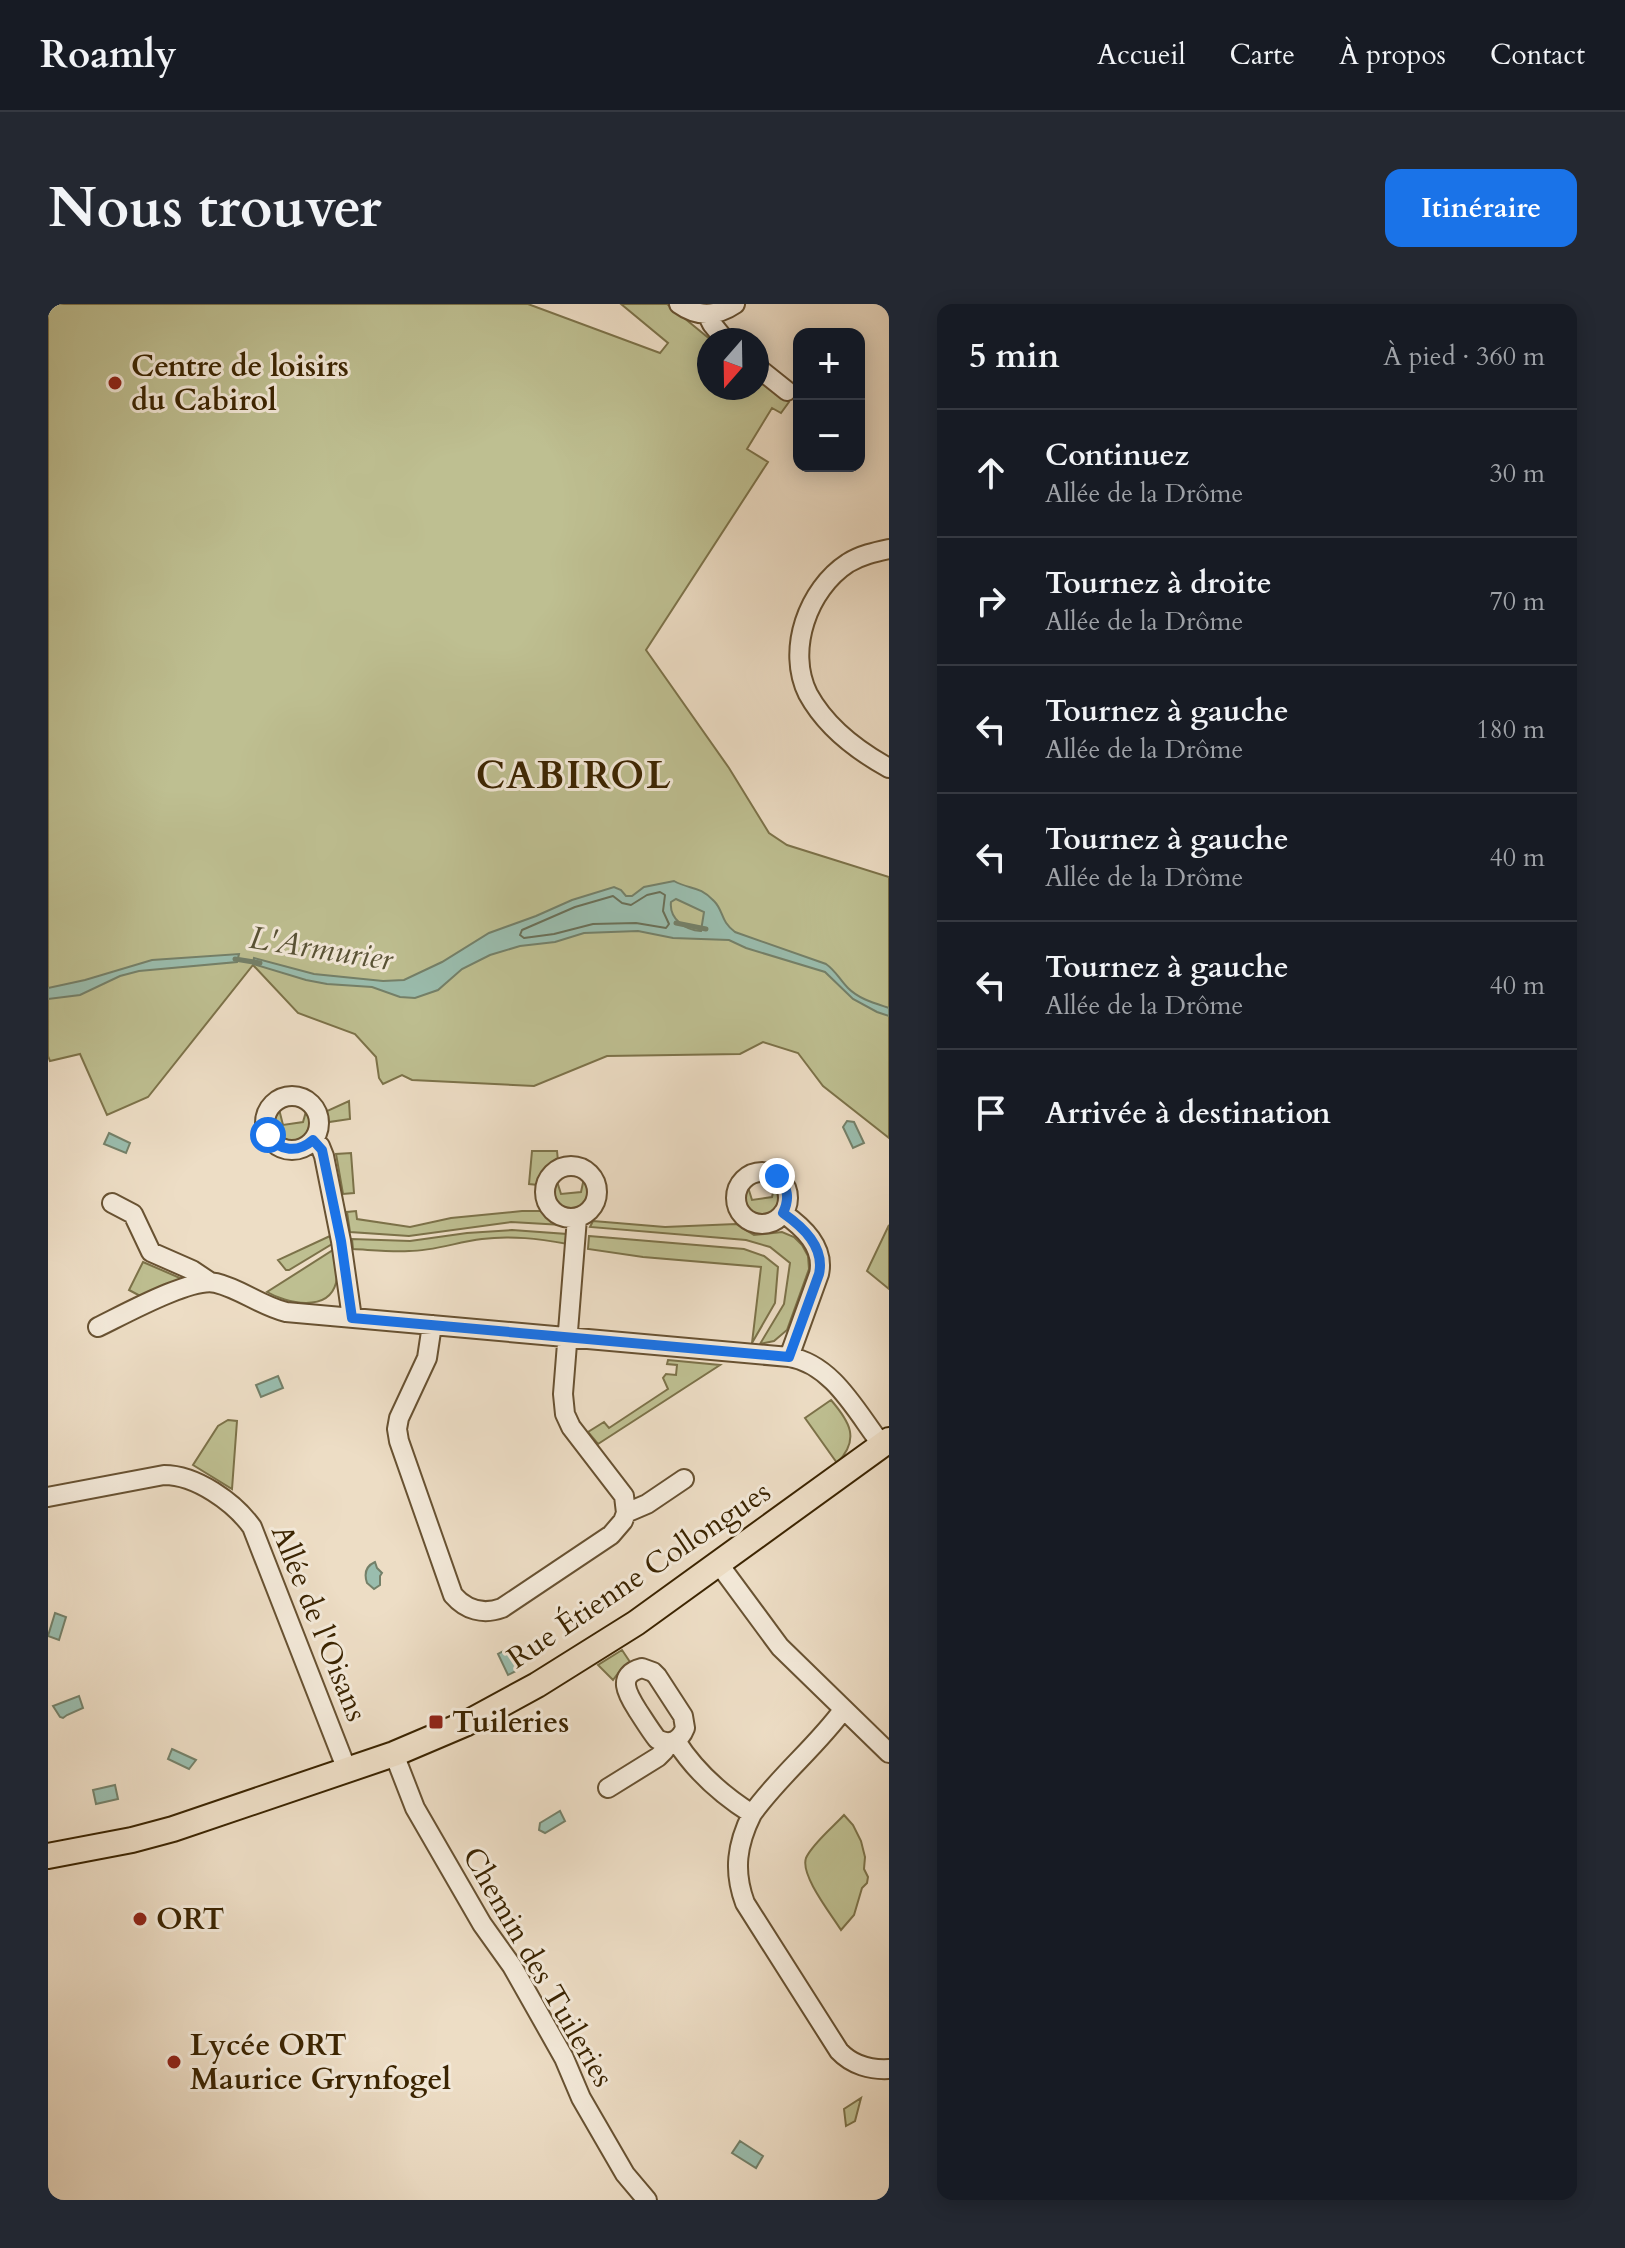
<!DOCTYPE html>
<html lang="fr">
<meta charset="utf-8">
<style>
body{margin:0;font-family:Cardo,serif;background:#242831;color:#f1f3f6}
.controls{position:absolute;right:24px;top:24px;display:grid;overflow:hidden;border-radius:16px;box-shadow:0 4px 20px #0003}
.controls button{width:72px;height:72px;display:grid;place-items:center;padding:0;border:0;border-bottom:2px solid #363941;background:#171b24;color:#f1f3f6;font:40px sans-serif}
.compass{position:absolute;left:649px;top:24px;width:72px;height:72px;border-radius:50%;background:#171b24;box-shadow:0 4px 20px #0003;rotate:200deg}
.stop{position:absolute;width:24px;height:24px;margin:-18px;border:6px solid #1a73e8;border-radius:50%;background:#fff}
.stop.end{background:#1a73e8;border-color:#fff;box-shadow:0 2px 8px #0008}
.list{margin:0;padding:0;list-style:none}
h2{display:flex;justify-content:space-between;align-items:center;height:104px;margin:0;padding:0 32px;font-size:34px}
h2 small{font-size:26px;font-weight:400;color:#9ea1a6}
.list li{display:grid;grid-template-columns:52px 1fr auto;gap:24px;align-items:center;box-sizing:border-box;height:128px;padding:0 32px;border-top:2px solid #363941}
.list b{display:block;font-size:30px;white-space:nowrap}
.list p{margin:0;font-size:26px;white-space:nowrap;color:#9ea1a6}
.list em{font-size:26px;font-style:normal;color:#9ea1a6}
.icon{flex:none;width:44px;height:44px;fill:none;stroke:currentColor;stroke-width:2;stroke-linecap:round;stroke-linejoin:round}
.map{position:relative;flex:none;width:841px;height:1896px;overflow:hidden;border-radius:16px}
header{display:flex;align-items:center;gap:48px;box-sizing:border-box;height:112px;padding:0 40px;background:#171b24;border-bottom:2px solid #363941}
header strong{font-size:38px}
nav{display:flex;gap:44px;margin-inline-start:auto;font-size:28px}
.intro{display:flex;align-items:center;justify-content:space-between;box-sizing:border-box;height:192px;padding:0 48px}
h1{margin:0;font-size:56px}
.button{padding:20px 36px;border-radius:16px;background:#1a73e8;color:#fff;font-size:28px;font-weight:700}
main{display:flex;gap:48px;padding:0 48px}
aside{flex:1;background:#171b24;border-radius:16px;box-shadow:0 4px 20px #0003}
.map>svg:first-child{display:block}
.green{fill:#bebf91;stroke:#7c7249;stroke-width:2}
.water{fill:#9abdae;stroke:#748069;stroke-width:2;fill-rule:evenodd}
.lines{fill:none;stroke-linecap:round;stroke-linejoin:round}
.shore{stroke:#6a7058;stroke-width:2}
.stream{stroke:#748069;stroke-width:5}
.minor-casing{stroke:#685232;stroke-width:22}
.major-casing{stroke:#3b2401;stroke-width:28}
.minor{stroke:#f3e9d9;stroke-width:18}
.major{stroke:#edddc5;stroke-width:24}
.route{stroke:#1a73e8;stroke-width:10}
.poi-dot{fill:#8f2418;stroke:#f3e9d9;stroke-width:3}
.labels{text-anchor:middle;dominant-baseline:central;stroke-width:6;stroke-linejoin:round;paint-order:stroke}
.poi-label{font-size:30px;font-weight:bold;fill:#3b2401;stroke:#f3e9d9;text-anchor:start}
.street-label{font-size:30px;fill:#3b2401;stroke:#f3e9d9}
.water-label{font-size:32px;font-style:italic;fill:#585235;stroke:#f3e9d9}
.district-label{font-size:38px;font-weight:bold;letter-spacing:2px;fill:#3b2401;stroke:#f3e9d9}
</style>
<header>
<strong>Roamly</strong>
<nav><a>Accueil</a><a>Carte</a><a>À propos</a><a>Contact</a></nav>
</header>
<div class="intro"><h1>Nous trouver</h1><a class="button">Itinéraire</a></div>
<main>
<div class="map">
<svg width="841" height="1896" viewBox="0 0 841 1896">
<rect width="100%" height="100%" fill="#edddc5"/>
<filter id="stains"><feTurbulence type="fractalNoise" baseFrequency=".0025" numOctaves="4"/><feColorMatrix values="0 0 0 0 .2 0 0 0 0 .09 0 0 0 0 .02 0 0 0 .5 -.17"/></filter>
<radialGradient id="worn" r=".72"><stop offset=".6" stop-color="#630" stop-opacity="0"/><stop offset="1" stop-color="#630" stop-opacity=".3"/></radialGradient>
<path class="green" d="M0 0H480L612 49 620 39 573 0H619L663 36H661V84H709V73L741 98 733 109 724 104 699 145 720 158 598 346 681 464 721 529 739 541 841 573V834L775 782 750 749 715 738 692 750 559 752 486 782 364 776 354 771 335 780 331 774 328 753 307 730 250 709 205 661 100 793 59 811 32 750 2 757 0 752Z
M301 797 302 815 281 818 279 807Z
M259 804 265 818C261 836 247 843 231 833L225 819 231 805 235 821 255 818Z
M484 847H509L510 857 497 867 490 881 481 880Z
M303 849 306 889 295 890 288 850Z
M508 874 513 890 533 888 536 874 542 888 537 902 523 908 509 902 502 888Z
M699 880 704 896 724 893 727 880C734 889 734 897 728 908L714 914 700 908 694 894Z
M308 907 309 915 362 923 403 914 474 907H497L502 913 515 921 463 918 361 932 302 928 299 908Z
M545 917 617 923 688 920 706 931 734 928 746 933 754 941 760 952 761 965 739 1026 726 1037 712 1040 736 1000 742 959 722 943 698 936 542 923Z
M841 921V985L819 967Z
M464 926 519 930 520 940C491 935 463 931 434 935 409 938 386 947 361 947 343 948 324 946 305 945L304 935 362 937 419 929Z
M282 932 284 940 241 966H238L230 956Z
M541 932 696 945 716 952 730 963 727 999 704 1039 713 963 595 953 540 945Z
M285 946C287 957 291 969 288 979 280 1009 238 999 219 988Z
M95 958 132 974V976L96 994 81 986Z
M620 1056 672 1061 550 1140 540 1128 556 1118 561 1124 620 1085 615 1074 618 1070 628 1071 629 1061 619 1060Z
M783 1096C801 1117 813 1135 789 1159L757 1114Z
M180 1116 189 1117 184 1185 145 1161 170 1122Z
M574 1346 582 1358 574 1364 565 1376 550 1361Z
M796 1511 805 1521 813 1537 817 1553 816 1565 820 1573 819 1579 814 1584 806 1611 793 1626C783 1610 752 1571 758 1554 764 1540 786 1522 796 1511Z
M813 1794 807 1817 798 1822 796 1805Z"/>
<path class="water" d="M626 577C642 586 651 581 666 597 676 607 672 617 687 628L778 660C788 667 792 676 800 684 811 695 826 699 841 704V712L829 708 805 695 777 668 698 644 681 636 625 634 590 627 536 629 507 638 472 642 442 651 414 665 390 686 367 694 352 693 324 683 279 680 258 676 205 660 206 654 266 670 335 677 356 676 394 658 441 629 488 612 524 596 566 583 573 586 578 592H584L596 583ZM628 595 656 608 653 627C637 626 621 615 623 598Z
M191 650 189 658 91 667 72 672 32 691 0 695V684L37 676 104 656Z
M799 817 806 818 816 839 805 844 795 823Z
M61 829 82 839 78 849 56 840Z
M230 1072 235 1084 213 1093 208 1081Z
M327 1258 329 1264 334 1269 332 1272V1281L326 1285 319 1279C316 1270 318 1262 327 1258Z
M7 1309 18 1313 11 1336 0 1332Z
M459 1345 470 1366 460 1371 450 1350Z
M31 1392 35 1404 19 1411 15 1414 12 1413 5 1402Z
M124 1445 148 1456 141 1465 120 1455Z
M67 1481 70 1495 48 1500 45 1486Z
M512 1507 517 1517 497 1529 491 1526 492 1519Z
M692 1837 715 1852 708 1864 684 1849Z"/>
<g class="lines">
<path class="shore" d="M612 588 617 591 615 607 621 620 618 624 588 619 545 620 506 630 476 634 472 631 474 626 527 603 565 592 574 599 583 601 599 591Z"/>
<path class="stream" d="M628 619 658 625
M187 655 212 659"/>
<defs>
<path id="minor" d="M631 0C649 13 668 13 687 0
M659 10 664 20 677 36
M709 63 739 87
M841 245C827 248 813 251 800 259 760 285 738 346 760 390 778 423 808 446 841 464
M217 819a27 27 0 1 1 54 0a27 27 0 1 1-54 0Z
M265 836 272 842 276 852 293 937 304 1014
M497 888a26 26 0 1 1 52 0a26 26 0 1 1-52 0Z
M688 894a26 26 0 1 1 52 0a26 26 0 1 1-52 0Z
M64 899 85 910 103 948 144 966 162 978
M735 909C755 923 777 943 771 970L741 1053
M384 1021 379 1054 351 1114 349 1125 351 1137 405 1291C418 1306 435 1311 454 1304L563 1231 575 1217 578 1209 576 1192 523 1123 517 1110 515 1090 529 914
M50 1023C75 1011 143 973 168 979 193 985 213 1002 238 1008L741 1053C785 1060 809 1109 834 1141
M0 1193 116 1171C148 1171 186 1198 204 1223L299 1466
M578 1209 599 1200 636 1175
M670 1259 732 1343 841 1449
M594 1364 605 1368 609 1372 635 1412 637 1424C632 1437 622 1442 609 1435 602 1426 596 1416 590 1407 580 1391 567 1371 594 1364Z
M628 1437C647 1467 674 1491 704 1510 731 1472 768 1443 795 1406
M346 1450 367 1504 434 1620 464 1662 516 1754 533 1794 577 1870 599 1896
M560 1484 610 1453 616 1447 621 1439
M704 1510C689 1540 685 1567 697 1599L791 1747C804 1761 823 1766 841 1765"/>
<path id="major" d="M0 1552 84 1536 125 1525 346 1450 419 1419 489 1381 588 1319 841 1136"/>
</defs>
<use href="#minor" class="minor-casing"/>
<use href="#major" class="major-casing"/>
<use href="#minor" class="minor"/>
<use href="#major" class="major"/>
</g>
<g class="lines">
<path class="route" d="M220 831C232 848 250 849 265 836L274 846 293 937 304 1014 741 1053 771 970C777 943 755 923 735 909 742 894 740 884 729 872"/>
</g>
<g class="poi-dot">
<circle cx="67" cy="79" r="8"/>
<rect x="380" y="1410" width="16" height="16" rx="4"/>
<circle cx="92" cy="1615" r="8"/>
<circle cx="126" cy="1758" r="8"/>
</g>
<g class="labels">
<g class="poi-label">
<text x="83" y="62">Centre de loisirs<tspan x="83" dy="34">du Cabirol</tspan></text>
<text x="404" y="1418">Tuileries</text>
<text x="108" y="1615">ORT</text>
<text x="142" y="1741">Lycée ORT<tspan x="142" dy="34">Maurice Grynfogel</tspan></text>
</g>
<g class="street-label">
<text transform="translate(591 1271) rotate(-34)">Rue Étienne Collongues</text>
<text transform="translate(271 1319) rotate(68)">Allée de l'Oisans</text>
<text transform="translate(490 1663) rotate(60)">Chemin des Tuileries</text>
</g>
<g class="water-label">
<text transform="translate(273 645) rotate(9)">L'Armurier</text>
</g>
<g class="district-label">
<text x="526" y="472">CABIROL</text>
</g>
</g>
<rect width="100%" height="100%" filter="url(#stains)"/>
<rect width="100%" height="100%" fill="url(#worn)"/>
</svg>
<div class="controls">
<button>+</button>
<button>−</button>
</div>
<svg class="compass" viewBox="-18 -18 36 36"><path d="M0-13l5 13h-10z" fill="#e53935"/><path d="M0 13l5-13h-10z" fill="#9ea1a6"/></svg>
<div class="stop" style="left:220px;top:831px"></div>
<div class="stop end" style="left:729px;top:872px"></div>
</div>
<aside>
<h2>5 min<small>À pied · 360 m</small></h2>
<ul class="list">
<li><svg class="icon" aria-label="ahead" viewBox="0 0 24 24"><path d="M12 20V5M6 11l6-6 6 6"/></svg><div><b>Continuez</b><p>Allée de la Drôme</p></div><em>30 m</em></li>
<li><svg class="icon" aria-label="right" viewBox="0 0 24 24"><path d="M7 20v-9h11M14 6l5 5-5 5"/></svg><div><b>Tournez à droite</b><p>Allée de la Drôme</p></div><em>70 m</em></li>
<li><svg class="icon" aria-label="left" viewBox="0 0 24 24"><path d="M17 20v-9H6M10 6l-5 5 5 5"/></svg><div><b>Tournez à gauche</b><p>Allée de la Drôme</p></div><em>180 m</em></li>
<li><svg class="icon" aria-label="left" viewBox="0 0 24 24"><path d="M17 20v-9H6M10 6l-5 5 5 5"/></svg><div><b>Tournez à gauche</b><p>Allée de la Drôme</p></div><em>40 m</em></li>
<li><svg class="icon" aria-label="left" viewBox="0 0 24 24"><path d="M17 20v-9H6M10 6l-5 5 5 5"/></svg><div><b>Tournez à gauche</b><p>Allée de la Drôme</p></div><em>40 m</em></li>
<li><svg class="icon" aria-label="arrive" viewBox="0 0 24 24"><path d="M6 21V4h12l-3 4 3 4H6"/></svg><div><b>Arrivée à destination</b></div></li>
</ul>
</aside>
</main>
